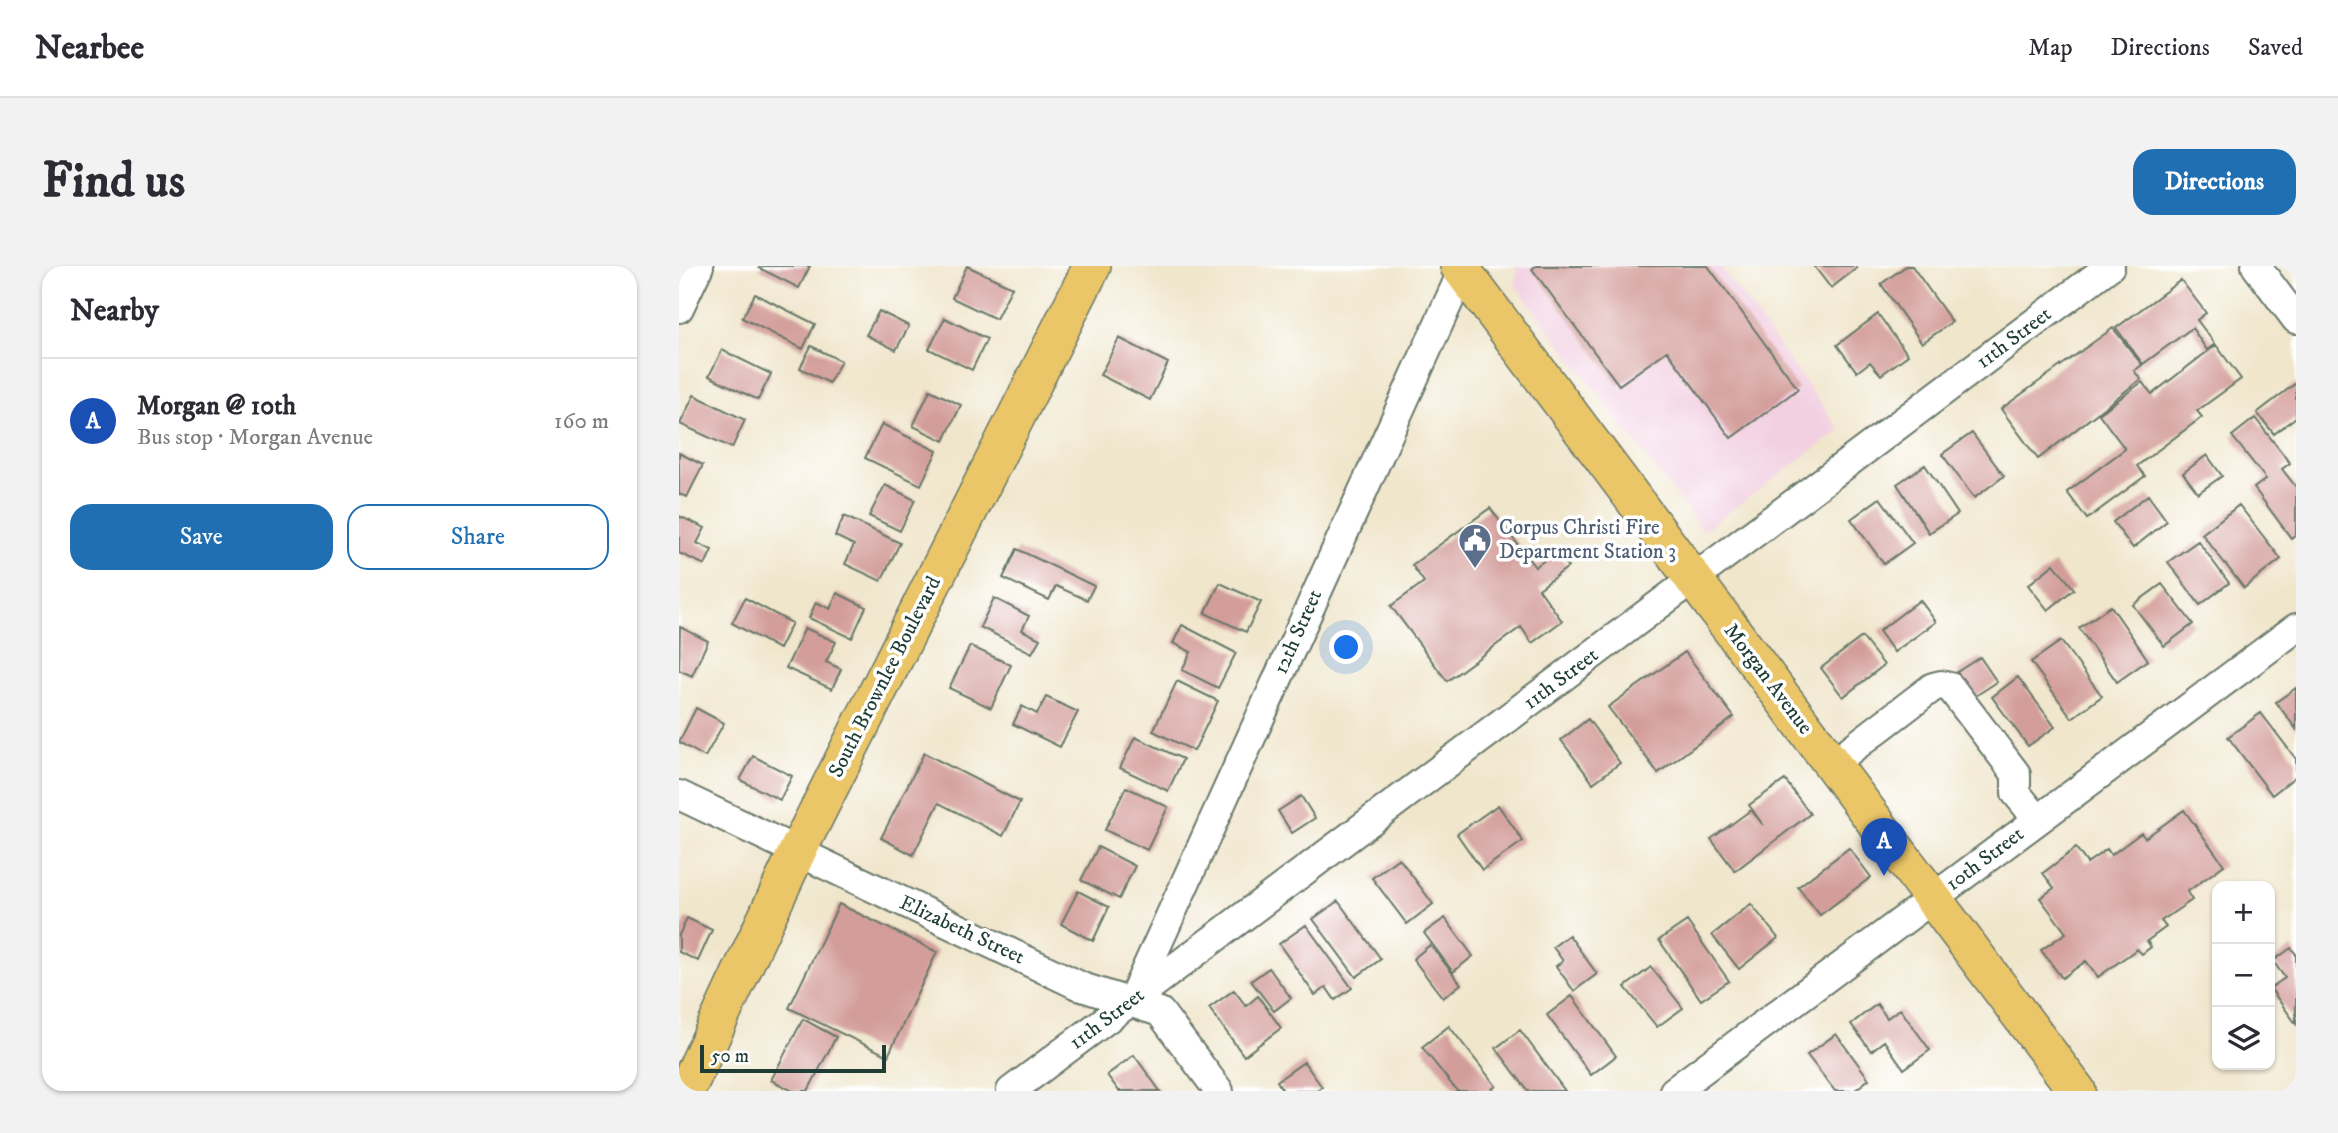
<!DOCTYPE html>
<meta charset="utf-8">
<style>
body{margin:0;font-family:"IM FELL DW Pica",serif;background:#f2f2f3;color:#2b2b33}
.controls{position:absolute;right:21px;bottom:21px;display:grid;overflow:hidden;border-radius:14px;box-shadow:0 2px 5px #0004}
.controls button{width:63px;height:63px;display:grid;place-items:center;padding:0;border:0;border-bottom:2px solid #e1e1e2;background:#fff;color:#2b2b33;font:35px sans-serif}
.scale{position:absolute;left:21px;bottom:18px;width:186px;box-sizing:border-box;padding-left:7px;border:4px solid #1f3d34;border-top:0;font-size:19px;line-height:24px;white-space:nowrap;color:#1f3d34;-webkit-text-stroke:5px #fff;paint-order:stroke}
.you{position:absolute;left:668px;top:382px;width:24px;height:24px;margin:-18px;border:5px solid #fff;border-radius:50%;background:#1a73e8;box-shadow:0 0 0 10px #1a73e833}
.badge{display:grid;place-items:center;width:46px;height:46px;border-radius:50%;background:#1f6fb2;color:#fff;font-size:23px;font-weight:700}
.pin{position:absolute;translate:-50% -58px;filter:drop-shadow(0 2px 4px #0008)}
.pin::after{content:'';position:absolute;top:37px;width:24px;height:21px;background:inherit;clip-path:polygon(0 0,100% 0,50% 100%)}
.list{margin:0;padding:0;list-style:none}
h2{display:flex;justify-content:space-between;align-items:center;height:91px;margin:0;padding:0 28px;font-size:30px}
h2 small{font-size:23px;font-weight:400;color:#7c7c81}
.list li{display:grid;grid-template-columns:46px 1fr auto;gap:21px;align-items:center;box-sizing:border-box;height:126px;padding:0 28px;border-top:2px solid #e1e1e2}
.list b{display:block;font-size:26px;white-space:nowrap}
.list p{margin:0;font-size:23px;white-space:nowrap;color:#7c7c81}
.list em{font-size:23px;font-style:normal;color:#7c7c81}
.actions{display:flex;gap:14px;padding:21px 28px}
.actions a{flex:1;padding:16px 0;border:2px solid #1f6fb2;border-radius:21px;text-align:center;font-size:24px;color:#1f6fb2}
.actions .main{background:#1f6fb2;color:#fff}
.icon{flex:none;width:38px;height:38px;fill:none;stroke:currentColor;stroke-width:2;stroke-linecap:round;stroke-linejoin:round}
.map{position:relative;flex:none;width:1617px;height:825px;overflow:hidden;border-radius:21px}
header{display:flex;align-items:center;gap:42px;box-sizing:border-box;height:98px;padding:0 35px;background:#fff;border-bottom:2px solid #e1e1e2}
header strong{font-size:33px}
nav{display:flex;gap:38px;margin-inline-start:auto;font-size:24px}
.intro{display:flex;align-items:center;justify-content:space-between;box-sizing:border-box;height:168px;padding:0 42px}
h1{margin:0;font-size:49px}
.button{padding:18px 32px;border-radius:21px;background:#1f6fb2;color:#fff;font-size:24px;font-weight:700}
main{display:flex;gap:42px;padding:0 42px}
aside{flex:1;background:#fff;border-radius:21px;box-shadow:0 2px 5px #0004}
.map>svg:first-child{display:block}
.built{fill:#f2cfe1}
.building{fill:#d39d9a}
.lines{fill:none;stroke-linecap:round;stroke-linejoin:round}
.minor-casing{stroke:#687869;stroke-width:32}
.major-casing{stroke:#687869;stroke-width:40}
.minor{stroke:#fff;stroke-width:28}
.major{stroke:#ebc669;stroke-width:37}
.labels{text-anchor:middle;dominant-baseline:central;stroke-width:7;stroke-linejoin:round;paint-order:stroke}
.street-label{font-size:21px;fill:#1f3d34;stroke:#fff}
.service-label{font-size:21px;fill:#4e5e75;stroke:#fff;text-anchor:start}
</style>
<header>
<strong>Nearbee</strong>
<nav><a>Map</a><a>Directions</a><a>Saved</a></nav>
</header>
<div class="intro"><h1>Find us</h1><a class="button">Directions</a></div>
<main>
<aside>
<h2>Nearby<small></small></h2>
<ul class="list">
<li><span class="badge" style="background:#1a4fb4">A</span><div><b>Morgan @ 10th</b><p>Bus stop · Morgan Avenue</p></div><em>160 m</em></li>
</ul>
<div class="actions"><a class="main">Save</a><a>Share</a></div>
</aside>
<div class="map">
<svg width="1617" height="825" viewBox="0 0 1617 825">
<rect width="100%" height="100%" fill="#fff"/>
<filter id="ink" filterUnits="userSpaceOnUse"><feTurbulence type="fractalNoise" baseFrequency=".0143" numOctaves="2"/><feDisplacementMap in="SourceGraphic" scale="14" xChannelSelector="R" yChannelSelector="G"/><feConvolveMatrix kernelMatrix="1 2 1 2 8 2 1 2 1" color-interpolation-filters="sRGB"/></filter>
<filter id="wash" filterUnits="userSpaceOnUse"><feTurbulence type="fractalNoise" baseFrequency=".00686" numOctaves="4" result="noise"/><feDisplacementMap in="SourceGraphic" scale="28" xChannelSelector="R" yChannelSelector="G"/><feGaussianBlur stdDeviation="1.57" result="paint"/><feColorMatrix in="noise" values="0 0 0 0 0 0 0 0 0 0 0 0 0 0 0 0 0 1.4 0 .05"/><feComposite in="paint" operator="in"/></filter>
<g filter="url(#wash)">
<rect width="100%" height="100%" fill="#f0e6cc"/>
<path class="built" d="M838 0H1041L1161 164 1024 265 837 20Z"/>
<g id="blocks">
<path class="building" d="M82 0H131L120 22 80 2Z
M288 0 333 21 317 53 273 32Z
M857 0H1029L1119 123 1052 172 988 85 940 119 853 3Z
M1135 0H1177L1178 2 1152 22Z
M1227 0H1233L1273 56 1243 77 1202 18Z
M1502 14 1527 47 1518 54 1536 78 1528 84 1513 62 1464 98 1437 62Z
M76 28 136 58 124 83 63 52Z
M200 45 230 60 217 84 187 69Z
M1199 48 1229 89 1202 109 1191 96 1178 106 1158 79Z
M266 52 308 73 293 104 250 83Z
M1434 62 1463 99 1455 105 1462 113 1359 193 1322 143Z
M440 72 489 97 471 134 421 109Z
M1537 79 1562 113 1518 145 1523 151 1458 200 1466 210 1408 253 1388 226 1446 183 1420 148 1463 116 1473 128Z
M132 80 162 95 150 117 121 102Z
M43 84 92 108 79 134 30 110Z
M1617 117V151L1595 168 1578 147Z
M251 124 282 139 265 175 234 160Z
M15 129 66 154 53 182 1 158Z
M1576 152 1611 197 1603 203 1617 221V268L1612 272 1575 222 1587 213 1553 170Z
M203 158 258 185 242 219 186 192Z
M1293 167 1325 210 1295 232 1263 188Z
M0 187 24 199 8 231 0 228Z
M1528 189 1543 210 1519 227 1504 207Z
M1246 199 1279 248 1250 267 1218 218Z
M206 219 236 234 221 265 190 250Z
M1469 229 1488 255 1454 282 1434 256Z
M1201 232 1234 277 1205 298 1172 253Z
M1560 239 1602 293 1565 322 1523 268Z
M811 242 856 301 877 286 889 301 860 323 883 355 853 377 842 361 768 415 712 340 745 316 733 299Z
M0 250 26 262 18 277 33 284 26 299 0 287Z
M165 250 221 277 202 315 166 298 175 279 156 270Z
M1519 275 1550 317 1521 339 1489 296Z
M338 283 415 320 408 334 377 320 370 334 324 312Z
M1375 298 1395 323 1369 344 1349 319Z
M541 317 582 336 567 366 526 347Z
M1483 318 1514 358 1485 380 1454 339Z
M158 327 187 341 173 372 130 352 137 336 151 343Z
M66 332 113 357 100 383 53 357Z
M315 332 350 350 343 364 361 373 353 387 301 361Z
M1241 334 1257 356 1215 386 1200 365Z
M1432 340 1469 394 1438 416 1400 362Z
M503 359 557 387 539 422 503 404 512 386 494 377Z
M1 361 29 375 13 410 0 404Z
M126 362 157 376 147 396 162 403 153 423 107 402Z
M1183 371 1205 399 1164 431 1142 402Z
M1382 375 1423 430 1393 452 1352 396Z
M291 380 332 399 312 442 270 422Z
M1006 386 1055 451 979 507 929 441Z
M1301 391 1318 416 1295 431 1278 406Z
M1339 411 1376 461 1349 480 1313 431Z
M498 415 539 435 515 485 474 465Z
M1617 422V463L1597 436Z
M367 431 399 446 381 481 334 458 343 440 358 448Z
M17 442 45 457 26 491 0 476Z
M1582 447 1617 493V510L1593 529 1549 471Z
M909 453 941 497 914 517 882 474Z
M456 471 504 493 489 525 441 502Z
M245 487 341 536 324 570 260 537 234 589 202 572Z
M74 490 113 510 101 534 61 514Z
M1106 514 1131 548 1056 605 1032 573 1072 544 1084 559 1070 539Z
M447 521 489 541 468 584 426 564Z
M622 530 636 552 613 567 599 545Z
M819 539 844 575 803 604 778 568Z
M1505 544 1545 599 1508 626 1513 634 1482 655 1487 661 1468 675 1472 681 1463 688 1458 683 1419 711 1407 695 1383 712 1362 684 1387 667 1361 632 1375 622 1364 607 1397 582 1408 597 1428 583 1432 589 1462 567 1466 572Z
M419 581 456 600 440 633 402 614Z
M1170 582 1192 611 1141 649 1119 621Z
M720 592 754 638 728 658 693 612Z
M399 625 430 641 414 675 382 658Z
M659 635 702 693 677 711 634 653Z
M160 638 258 686 209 790 110 742Z
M1072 638 1099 672 1060 703 1033 669Z
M8 652 33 664 19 695 0 686V669Z
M766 652 794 690 774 706 745 667Z
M1008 655 1050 715 1022 734 980 674Z
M627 659 673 722 656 734 647 721 636 729 600 678Z
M890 669 918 708 895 725 877 700 884 695 874 681Z
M751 679 782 718 764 732 734 693Z
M1612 682 1617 688V758L1591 722 1606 712 1594 695Z
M972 701 1004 742 978 761 946 721Z
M590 702 612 732 595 745 572 715Z
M555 724 567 740 579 730 602 762 565 790 530 742Z
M893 730 937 790 912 809 868 749Z
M1198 738 1208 752 1221 743 1251 784 1225 803 1205 775 1192 785 1172 758Z
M124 753 157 771 129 825H114L92 814Z
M770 760 817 820 810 825H778L743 781Z
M841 764 886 825H849L817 782Z
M1157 768 1190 813 1175 825H1156L1128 789Z
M455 789 481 825H440L428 809Z
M625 796 643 821 638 825H604L598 815Z"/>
</g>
</g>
<g filter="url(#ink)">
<use href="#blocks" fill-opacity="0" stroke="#687869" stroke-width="2"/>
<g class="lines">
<defs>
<path id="minor" d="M1577 0 1617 53
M0 42 20 0
M1153 498 1254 421 1262 419 1271 421 1337 508V527L1359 554
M0 529 403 721 481 746 540 825
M454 732 784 4 789 0
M332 825 1431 0
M995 825 1617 362"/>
<path id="major" d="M780 0 1398 825
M7 825 118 586 413 0"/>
</defs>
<use href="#minor" class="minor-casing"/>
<use href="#major" class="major-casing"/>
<use href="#minor" class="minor"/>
<use href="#major" class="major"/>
</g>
</g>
<defs>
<symbol id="civic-pin" viewBox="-11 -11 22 30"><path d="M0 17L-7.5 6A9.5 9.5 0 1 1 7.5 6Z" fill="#5c6f8a" stroke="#fff"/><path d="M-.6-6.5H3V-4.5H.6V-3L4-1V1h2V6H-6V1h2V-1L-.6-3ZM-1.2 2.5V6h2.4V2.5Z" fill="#fff"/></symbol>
</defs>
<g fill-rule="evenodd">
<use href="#civic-pin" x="777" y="255" width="38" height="52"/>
</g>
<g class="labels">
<g class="street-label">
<text transform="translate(1335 72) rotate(-37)">11th Street</text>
<text transform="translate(619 366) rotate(-66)">12th Street</text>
<text transform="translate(206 411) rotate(-63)">South Brownlee Boulevard</text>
<text transform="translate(882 413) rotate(-37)">11th Street</text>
<text transform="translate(1089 413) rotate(53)">Morgan Avenue</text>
<text transform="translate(1306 593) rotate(-37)">10th Street</text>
<text transform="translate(283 664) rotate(25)">Elizabeth Street</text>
<text transform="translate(428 753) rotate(-37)">11th Street</text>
</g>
<g class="service-label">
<text x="820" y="262">Corpus Christi Fire<tspan x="820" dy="24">Department Station 3</tspan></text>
</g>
</g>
</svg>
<div class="controls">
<button>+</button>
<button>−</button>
<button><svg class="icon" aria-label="layers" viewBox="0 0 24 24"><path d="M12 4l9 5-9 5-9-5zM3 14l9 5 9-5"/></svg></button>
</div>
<div class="scale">50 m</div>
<div class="you"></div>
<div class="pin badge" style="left:1205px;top:610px;background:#1a4fb4">A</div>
</div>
</main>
